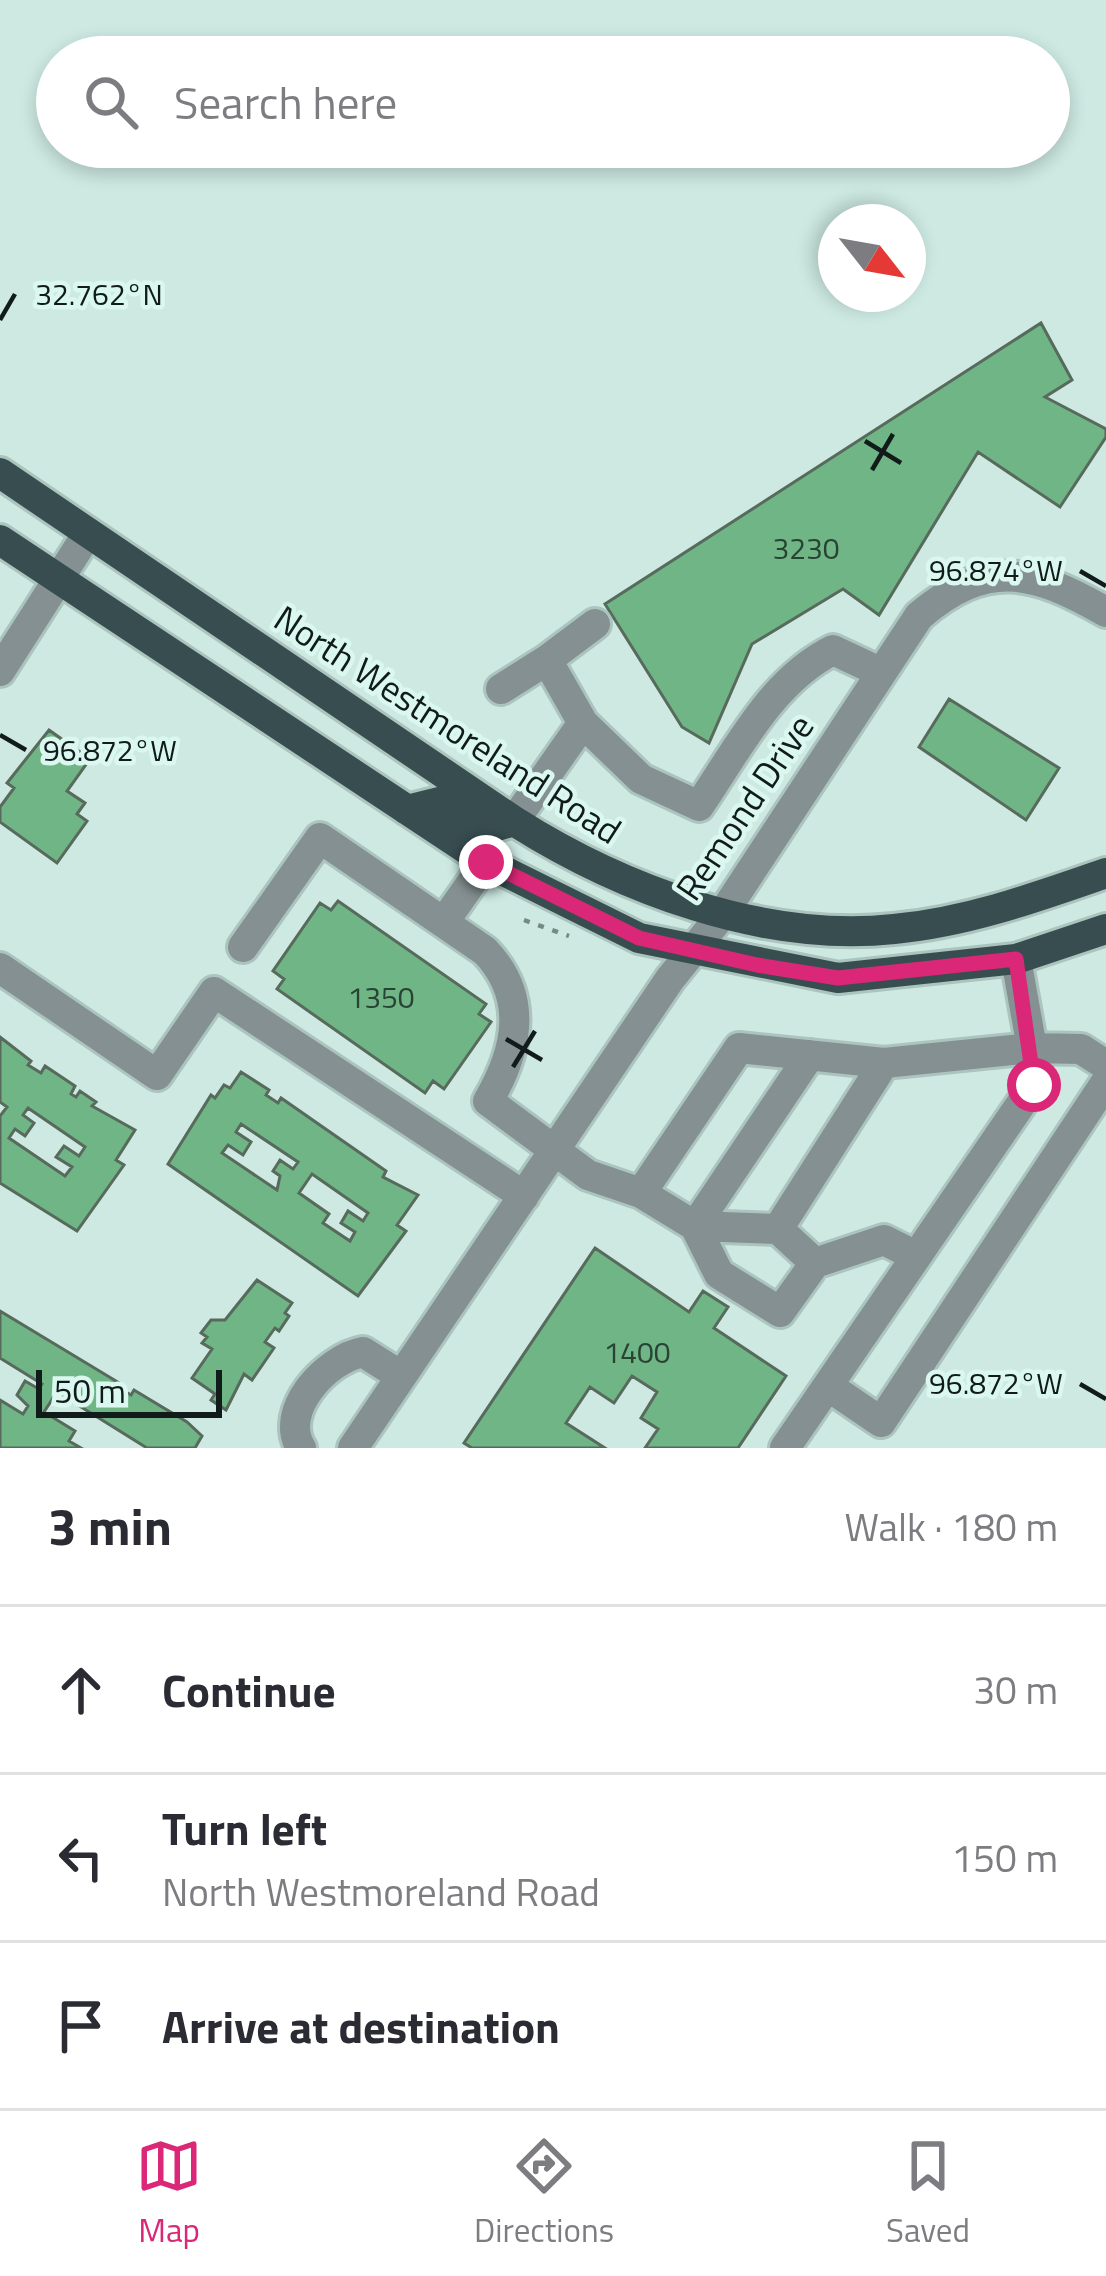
<!DOCTYPE html>
<meta charset="utf-8">
<style>
body{margin:0;font-family:"Titillium Web",sans-serif;background:#f7f7f7;color:#2b2b33}
.compass{position:absolute;left:818px;top:204px;width:108px;height:108px;border-radius:50%;background:#fff;box-shadow:0 6px 18px #0003;rotate:121deg}
.scale{position:absolute;left:36px;bottom:30px;width:186px;box-sizing:border-box;padding-left:12px;border:6px solid #111b19;border-top:0;font-size:33px;line-height:42px;white-space:nowrap;color:#111b19;-webkit-text-stroke:9px #daf7f0;paint-order:stroke}
.stop{position:absolute;width:36px;height:36px;margin:-27px;border:9px solid #db2777;border-radius:50%;background:#fff}
.stop.end{background:#db2777;border-color:#fff;box-shadow:0 3px 12px #0008}
.list{margin:0;padding:0;list-style:none}
h2{display:flex;justify-content:space-between;align-items:center;height:156px;margin:0;padding:0 48px;font-size:51px}
h2 small{font-size:39px;font-weight:400;color:#7c7c81}
.list li{display:grid;grid-template-columns:78px 1fr auto;gap:36px;align-items:center;box-sizing:border-box;height:168px;padding:0 48px;border-top:3px solid #e1e1e2}
.list b{display:block;font-size:45px;white-space:nowrap}
.list p{margin:0;font-size:39px;white-space:nowrap;color:#7c7c81}
.list em{font-size:39px;font-style:normal;color:#7c7c81}
.icon{flex:none;width:66px;height:66px;fill:none;stroke:currentColor;stroke-width:2;stroke-linecap:round;stroke-linejoin:round}
.map{position:relative;flex:none;width:1106px;height:1448px;overflow:hidden}
.search{position:absolute;background:#fff;box-shadow:0 6px 18px #0003;left:36px;right:36px;top:36px;height:132px;display:flex;align-items:center;gap:30px;box-sizing:border-box;padding:0 42px;border-radius:66px;color:#7c7c81;font-size:45px}
.sheet{height:660px;background:#fff}
nav{display:flex;justify-content:space-around;align-items:center;box-sizing:border-box;height:168px;border-top:3px solid #e1e1e2;background:#fff;font-size:33px;color:#7c7c81}
nav a{display:grid;justify-items:center;gap:6px}
nav .on{color:#db2777}
.map>svg:first-child{display:block}
.building{fill:#6fb585;stroke:#576a5c;stroke-width:3;fill-rule:evenodd}
.lines{fill:none;stroke-linecap:round;stroke-linejoin:round}
.minor-casing{stroke:#abc4be;stroke-width:36}
.major-casing{stroke:#abc4be;stroke-width:36}
.path{stroke:#768985;stroke-width:4.5;stroke-dasharray:6 9;stroke-linecap:butt}
.minor{stroke:#849091;stroke-width:30}
.major{stroke:#384d50;stroke-width:30}
.route{stroke:#db2777;stroke-width:15}
.ticks{fill:none;stroke:#111b19;stroke-width:4.5}
.labels{text-anchor:middle;dominant-baseline:central;stroke-width:9;stroke-linejoin:round;paint-order:stroke}
.number-label{font-size:30px;fill:#284234}
.street-label{font-size:36px;fill:#111b19;stroke:#daf7f0}
.ticks-label{font-size:30px;text-anchor:middle;fill:#111b19;stroke:#daf7f0;stroke-width:9;stroke-linejoin:round;paint-order:stroke}
</style>
<div class="map">
<svg width="1106" height="1448" viewBox="0 0 1106 1448">
<rect width="100%" height="100%" fill="#cde9e2"/>
<path class="building" d="M1041 323 1072 380 1045 397 1106 429V437L1060 507 978 452 879 615 843 589 752 644 709 743 682 727 605 604Z
M949 699 1059 768 1026 820 919 747Z
M49 730 90 759 67 791 85 803 77 814 87 821 57 863 0 822V807L14 788 7 783Z
M338 901 486 1004 479 1014 491 1022 444 1089 433 1081 425 1093 277 989 284 979 273 971 320 903 331 910Z
M0 1037 31 1061 28 1065 41 1073 45 1066 75 1086 71 1094 76 1097 80 1091 96 1102 92 1106 135 1130 116 1160 124 1165 77 1231 0 1183V1116L7 1107 0 1102ZM28 1108 85 1147 79 1156 64 1146 56 1157 72 1167 65 1176 9 1138 15 1129 25 1136 34 1123 23 1115Z
M241 1072 269 1090 266 1095 278 1103 281 1098 386 1171 383 1177 418 1195 397 1225 406 1231 358 1296 168 1164 211 1095 215 1098 224 1085 230 1088ZM241 1124 298 1162 293 1169 280 1160 273 1171 280 1176 277 1190 222 1153 228 1145 243 1155 251 1142 236 1132ZM312 1174 368 1213 363 1221 348 1211 341 1223 355 1232 350 1241 323 1223 329 1214 299 1193Z
M595 1248 689 1312 703 1291 728 1307 714 1328 786 1376 738 1448H645L658 1429 641 1418 657 1392 632 1376 614 1403 590 1387 566 1423 605 1448H472L464 1443Z
M257 1280 292 1303 285 1313 289 1316 279 1331 275 1328 265 1342 274 1348 252 1380 244 1374 226 1410 211 1400 215 1394 192 1378 212 1349 202 1343 207 1337 201 1333 211 1320H225Z
M0 1311 121 1384 119 1388 131 1395 134 1390 187 1422 202 1436 195 1448H147L57 1392 44 1412 75 1431 69 1441 81 1448H0V1400L23 1414 28 1406 17 1395 25 1381 39 1389 42 1384 0 1358Z"/>
<g class="lines">
<defs>
<path id="minor" d="M0 671 88 533
M501 689 547 660
M583 723 641 779 699 806C738 749 771 681 833 650L880 672
M514 821 583 723 547 660 595 624
M444 922 486 862
M243 947 320 838 485 951C529 997 518 1050 488 1101L588 1175 641 1193 695 1226 778 1229 815 1263 780 1312 719 1274 695 1226
M0 968 157 1075 214 992 524 1196
M641 1193 739 1048 884 1063
M695 1226 810 1055
M778 1229 884 1063 1032 1048 1016 959
M815 1263 884 1240 916 1256
M828 1386 881 1422 1106 1082
M301 1448C278 1411 326 1359 363 1352L401 1376
M353 1448 670 979 724 912 919 616C987 558 1033 570 1106 612
M785 1448 1034 1085 1032 1048 1081 1049 1106 1065"/>
<path id="major" d="M0 473 514 821C621 889 764 943 894 929 968 922 1037 897 1106 873
M0 540 486 862 639 938 838 978 1016 959 1106 929
M407 810 443 801 487 829 514 821"/>
</defs>
<use href="#minor" class="minor-casing"/>
<use href="#major" class="major-casing"/>
<path class="path" d="M524 920 569 936"/>
<use href="#minor" class="minor"/>
<use href="#major" class="major"/>
</g>
<g class="lines">
<path class="route" d="M486 862 639 938 757 965 838 978 1016 959 1034 1085"/>
</g>
<path class="ticks" d="M0 320 15 294M865 441 901 463M872 470 893 434M1080 571 1106 586M0 735 26 750M506 1039 542 1060M513 1067 535 1031M1080 1384 1106 1399"/>
<g class="labels">
<g class="number-label">
<text x="806" y="548">3230</text>
<text x="381" y="997">1350</text>
<text x="637" y="1352">1400</text>
</g>
<g class="street-label">
<text transform="translate(448 724) rotate(33)">North Westmoreland Road</text>
<text transform="translate(744 807) rotate(-56)">Remond Drive</text>
</g>
</g>
<g class="ticks-label">
<text x="99" y="305">32.762°N</text>
<text x="996" y="581">96.874°W</text>
<text x="110" y="761">96.872°W</text>
<text x="996" y="1394">96.872°W</text>
</g>
</svg>
<svg class="compass" viewBox="-18 -18 36 36"><path d="M0-13l5 13h-10z" fill="#e53935"/><path d="M0 13l5-13h-10z" fill="#7c7c81"/></svg>
<div class="scale">50 m</div>
<div class="stop" style="left:1034px;top:1085px"></div>
<div class="stop end" style="left:486px;top:862px"></div>
<div class="search"><svg class="icon" aria-label="search" viewBox="0 0 24 24"><circle cx="10" cy="10" r="6"/><path d="M15 15l6 6"/></svg>Search here</div>
</div>
<section class="sheet">
<h2>3 min<small>Walk · 180 m</small></h2>
<ul class="list">
<li><svg class="icon" aria-label="ahead" viewBox="0 0 24 24"><path d="M12 20V5M6 11l6-6 6 6"/></svg><div><b>Continue</b></div><em>30 m</em></li>
<li><svg class="icon" aria-label="left" viewBox="0 0 24 24"><path d="M17 20v-9H6M10 6l-5 5 5 5"/></svg><div><b>Turn left</b><p>North Westmoreland Road</p></div><em>150 m</em></li>
<li><svg class="icon" aria-label="arrive" viewBox="0 0 24 24"><path d="M6 21V4h12l-3 4 3 4H6"/></svg><div><b>Arrive at destination</b></div></li>
</ul>
</section>
<nav>
<a class="on"><svg class="icon" aria-label="map" viewBox="0 0 24 24"><path d="M3 6l6-2 6 2 6-2v14l-6 2-6-2-6 2zM9 4v14M15 6v14"/></svg>Map</a>
<a><svg class="icon" aria-label="directions" viewBox="0 0 24 24"><path d="M12 3l9 9-9 9-9-9zM9 14v-3h6M13 9l2 2-2 2"/></svg>Directions</a>
<a><svg class="icon" aria-label="saved" viewBox="0 0 24 24"><path d="M7 4h10v16l-5-4-5 4z"/></svg>Saved</a>
</nav>
